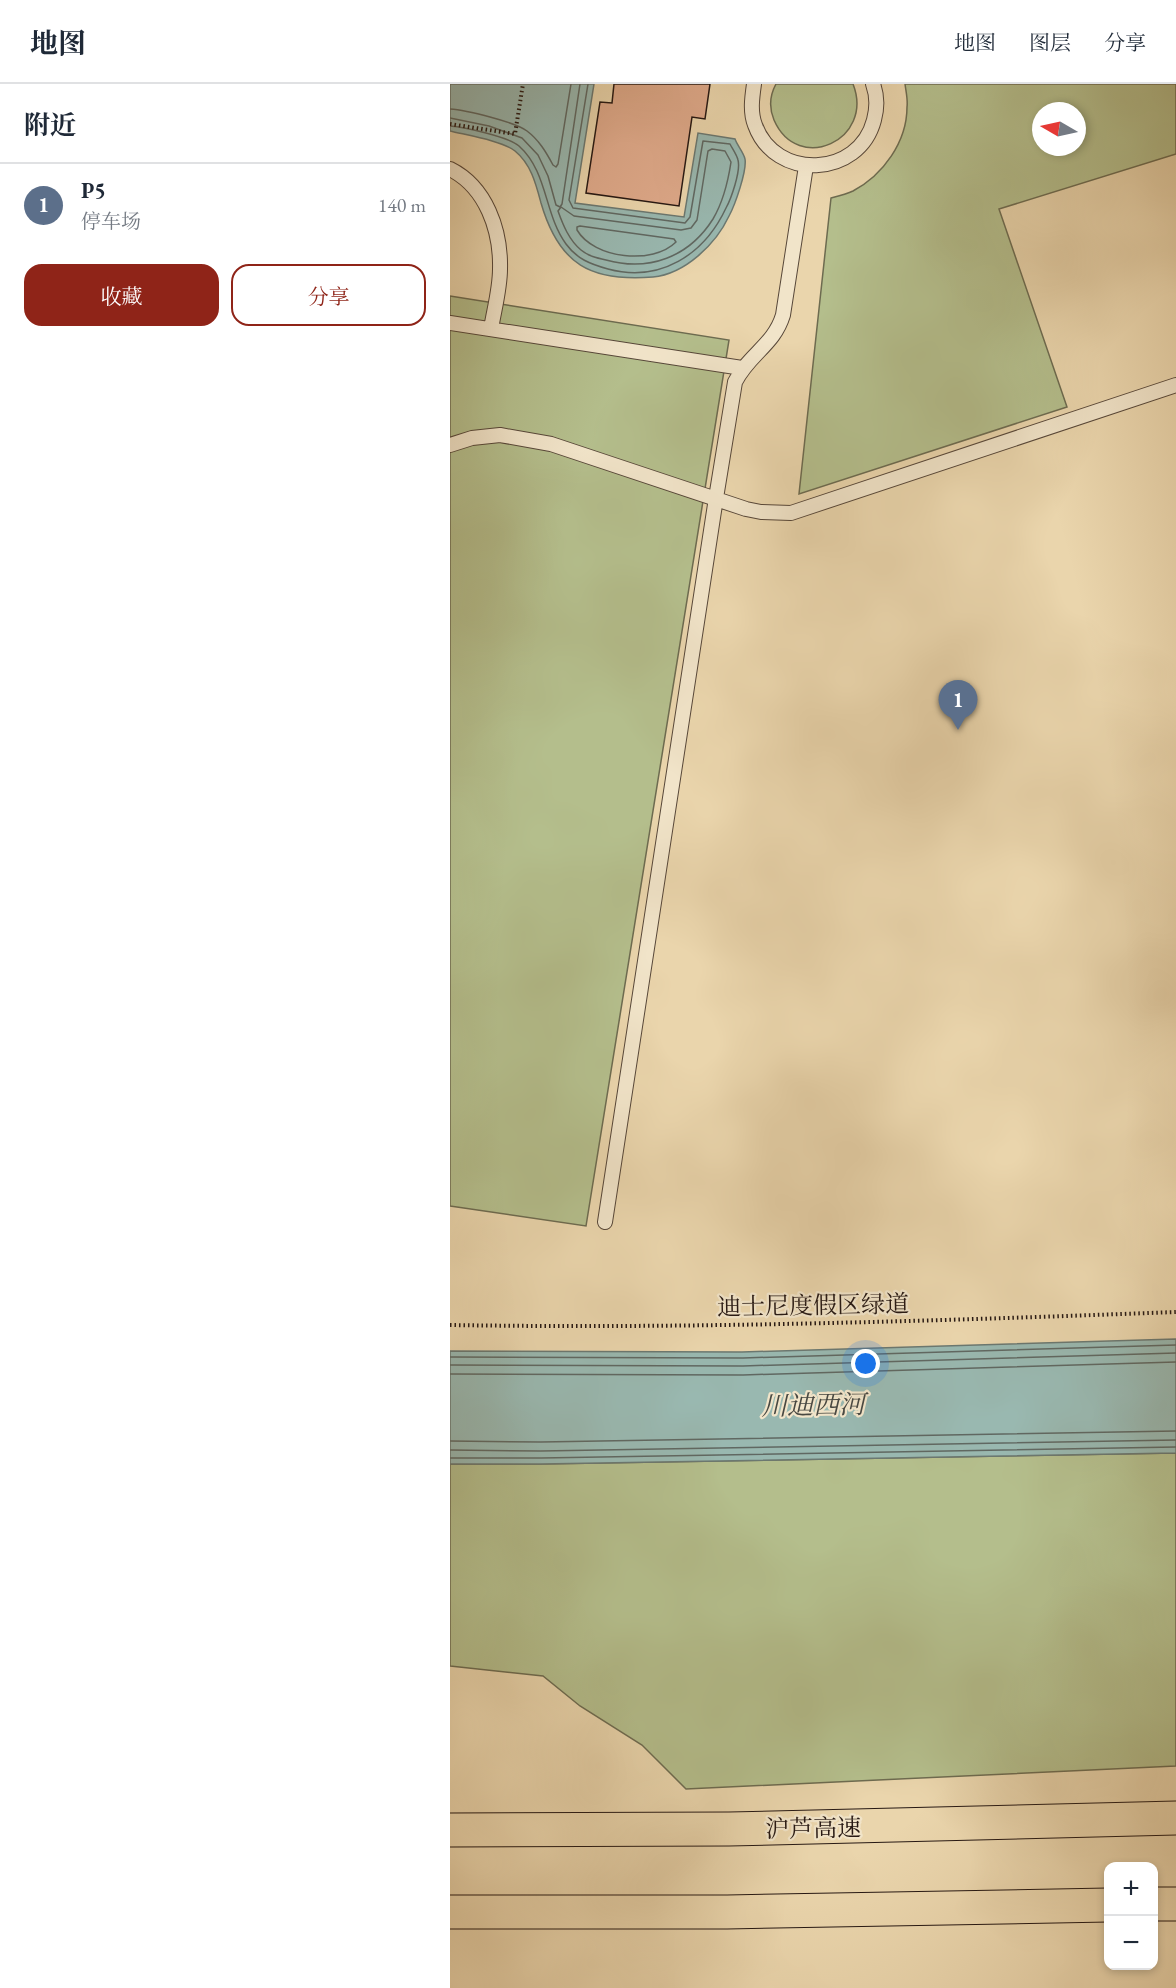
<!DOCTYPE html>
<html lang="zh">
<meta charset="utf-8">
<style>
body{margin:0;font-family:"EB Garamond","Noto Serif SC",serif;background:#f6f6f7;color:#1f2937}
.controls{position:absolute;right:18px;bottom:18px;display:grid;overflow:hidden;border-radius:12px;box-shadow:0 3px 9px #0003}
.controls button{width:54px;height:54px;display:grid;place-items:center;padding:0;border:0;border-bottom:2px solid #e0e1e3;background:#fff;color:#1f2937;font:30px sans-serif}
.compass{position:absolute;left:582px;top:18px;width:54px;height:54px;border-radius:50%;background:#fff;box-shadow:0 3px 9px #0003;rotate:279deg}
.you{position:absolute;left:416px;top:1280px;width:21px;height:21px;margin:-15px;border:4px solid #fff;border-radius:50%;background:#1a73e8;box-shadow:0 0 0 9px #1a73e833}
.badge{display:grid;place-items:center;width:39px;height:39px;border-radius:50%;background:#8f2418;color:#fff;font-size:20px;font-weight:700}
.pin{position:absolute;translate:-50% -50px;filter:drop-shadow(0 2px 3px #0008)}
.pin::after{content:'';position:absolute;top:32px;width:21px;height:18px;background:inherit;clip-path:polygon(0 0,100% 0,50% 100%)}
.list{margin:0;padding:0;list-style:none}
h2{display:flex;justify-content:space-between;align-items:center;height:78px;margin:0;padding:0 24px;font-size:26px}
h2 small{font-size:20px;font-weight:400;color:#747a83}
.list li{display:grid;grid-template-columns:39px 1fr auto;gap:18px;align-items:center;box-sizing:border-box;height:84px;padding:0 24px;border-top:2px solid #e0e1e3}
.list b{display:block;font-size:22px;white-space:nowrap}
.list p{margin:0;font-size:20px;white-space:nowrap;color:#747a83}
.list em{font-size:20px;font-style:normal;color:#747a83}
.actions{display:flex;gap:12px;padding:18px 24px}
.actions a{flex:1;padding:14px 0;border:2px solid #8f2418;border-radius:18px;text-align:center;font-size:21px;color:#8f2418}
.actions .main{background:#8f2418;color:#fff}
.map{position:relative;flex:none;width:726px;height:1904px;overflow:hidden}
header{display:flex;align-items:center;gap:36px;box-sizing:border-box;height:84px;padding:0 30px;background:#fff;border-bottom:2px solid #e0e1e3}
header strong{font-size:28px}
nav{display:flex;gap:33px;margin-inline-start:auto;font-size:21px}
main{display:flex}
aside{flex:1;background:#fff}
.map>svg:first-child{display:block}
.green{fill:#b4be8c;stroke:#6d6b50;stroke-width:1.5;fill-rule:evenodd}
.water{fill:#99b8b0;stroke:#6b7871;stroke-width:1.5}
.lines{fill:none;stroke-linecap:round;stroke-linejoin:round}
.shore{stroke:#606862;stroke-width:1.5}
.building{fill:#dea98a;stroke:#261813;stroke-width:1.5}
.lane-casing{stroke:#574739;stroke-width:16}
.highway-casing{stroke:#261813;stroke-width:35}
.path{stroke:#261813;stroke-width:4;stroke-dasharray:1.5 3;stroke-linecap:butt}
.lane{stroke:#f1e4c9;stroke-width:14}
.highway{stroke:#ead5ac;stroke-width:33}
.labels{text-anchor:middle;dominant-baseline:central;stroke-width:4.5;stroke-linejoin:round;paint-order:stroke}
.street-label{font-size:24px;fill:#261813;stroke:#f1e4c9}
.water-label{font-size:26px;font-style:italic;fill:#484842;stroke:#f1e4c9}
</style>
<header>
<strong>地图</strong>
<nav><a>地图</a><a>图层</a><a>分享</a></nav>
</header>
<main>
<aside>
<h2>附近<small></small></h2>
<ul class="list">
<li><span class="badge" style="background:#5c6f8a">1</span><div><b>P5</b><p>停车场</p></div><em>140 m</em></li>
</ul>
<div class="actions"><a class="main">收藏</a><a>分享</a></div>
</aside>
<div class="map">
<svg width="726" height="1904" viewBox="0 0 726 1904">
<rect width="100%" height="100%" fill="#ead5ac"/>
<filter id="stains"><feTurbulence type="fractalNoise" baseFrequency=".00333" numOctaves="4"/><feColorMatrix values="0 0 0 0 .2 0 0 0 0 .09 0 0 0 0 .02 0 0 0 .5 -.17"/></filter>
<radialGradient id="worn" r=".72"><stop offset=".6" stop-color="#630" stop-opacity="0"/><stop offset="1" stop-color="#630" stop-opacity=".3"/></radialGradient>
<path class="green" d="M326 0H403C425 56 348 91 324 36 319 24 320 11 326 0Z
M455 0H726V70L549 125 617 323 349 410 381 114C389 112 397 110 403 107 433 91 457 58 457 23 458 16 456 8 455 0ZM591 27H627V63H591Z
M0 212 279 256 136 1142 0 1122Z
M726 1369V1682L236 1705 192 1661 130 1622 93 1592 0 1582V1380H91Z"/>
<path class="water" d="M0 0H144L125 119 234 133 248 49 285 55C287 61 294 69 295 75 297 87 285 121 279 132 266 160 235 190 203 193 141 198 109 181 91 119 86 100 81 80 65 67 53 57 16 51 0 47Z
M726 1255V1369L91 1380H0V1267L292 1268Z"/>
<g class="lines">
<path class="shore" d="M0 25C16 26 65 38 77 47 89 56 96 68 103 81L106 83 108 80 121 0
M0 34 39 42 72 54 88 71 98 92 106 121 110 123 112 120 130 0
M0 42C14 43 59 53 69 62 98 88 94 130 116 160 127 175 140 180 158 185 210 199 254 171 276 124 281 115 291 87 288 76 287 71 282 64 280 60L253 57 240 133 235 139 123 124 119 116 138 0
M262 65 275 67 281 78C278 98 273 118 263 135 239 173 199 188 156 176 147 174 138 172 131 166 119 156 113 141 108 127L111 123 124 132 231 146 241 144 247 136 258 67Z
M130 142 224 155 226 158C203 181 144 175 127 146V143Z
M0 1273 293 1274 726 1261
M0 1281 293 1282 726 1269
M0 1290 293 1291 726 1278
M0 1357 91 1358 726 1347
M0 1366 91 1367 726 1356
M0 1374H91L726 1363"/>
</g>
<path class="building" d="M164 0H260L255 35 242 33 229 122 136 109 150 18 162 19Z"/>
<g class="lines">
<defs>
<path id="lane" d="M304 0C302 14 300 28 305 41 325 97 409 94 424 36 427 25 427 11 423 0
M0 85C36 103 51 146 50 185 50 205 44 226 41 245
M0 239 292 284
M0 361 22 354 50 351 101 360 296 425 311 428 341 429 726 301
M155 1138 266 414 285 298C299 270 324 261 333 231L356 82"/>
<path id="highway" d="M0 1746 279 1745 726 1734
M704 1820H726
M0 1828H277L658 1821"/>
</defs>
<use href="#lane" class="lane-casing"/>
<use href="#highway" class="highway-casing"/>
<path class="path" d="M0 40 65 50 73 0
M0 1241C242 1245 484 1237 726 1228"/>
<use href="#lane" class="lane"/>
<use href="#highway" class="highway"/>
</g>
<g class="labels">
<g class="street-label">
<text transform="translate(363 1221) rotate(-1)">迪士尼度假区绿道</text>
<text transform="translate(363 1744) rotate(-1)">沪芦高速</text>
</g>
<g class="water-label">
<text transform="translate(363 1321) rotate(-1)">川迪西河</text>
</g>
</g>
<rect width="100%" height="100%" filter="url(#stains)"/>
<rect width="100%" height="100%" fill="url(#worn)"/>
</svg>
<div class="controls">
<button>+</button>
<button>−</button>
</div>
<svg class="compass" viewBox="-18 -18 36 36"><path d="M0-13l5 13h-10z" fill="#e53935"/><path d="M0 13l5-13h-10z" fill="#747a83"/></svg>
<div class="you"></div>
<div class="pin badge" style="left:508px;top:646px;background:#5c6f8a">1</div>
</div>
</main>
